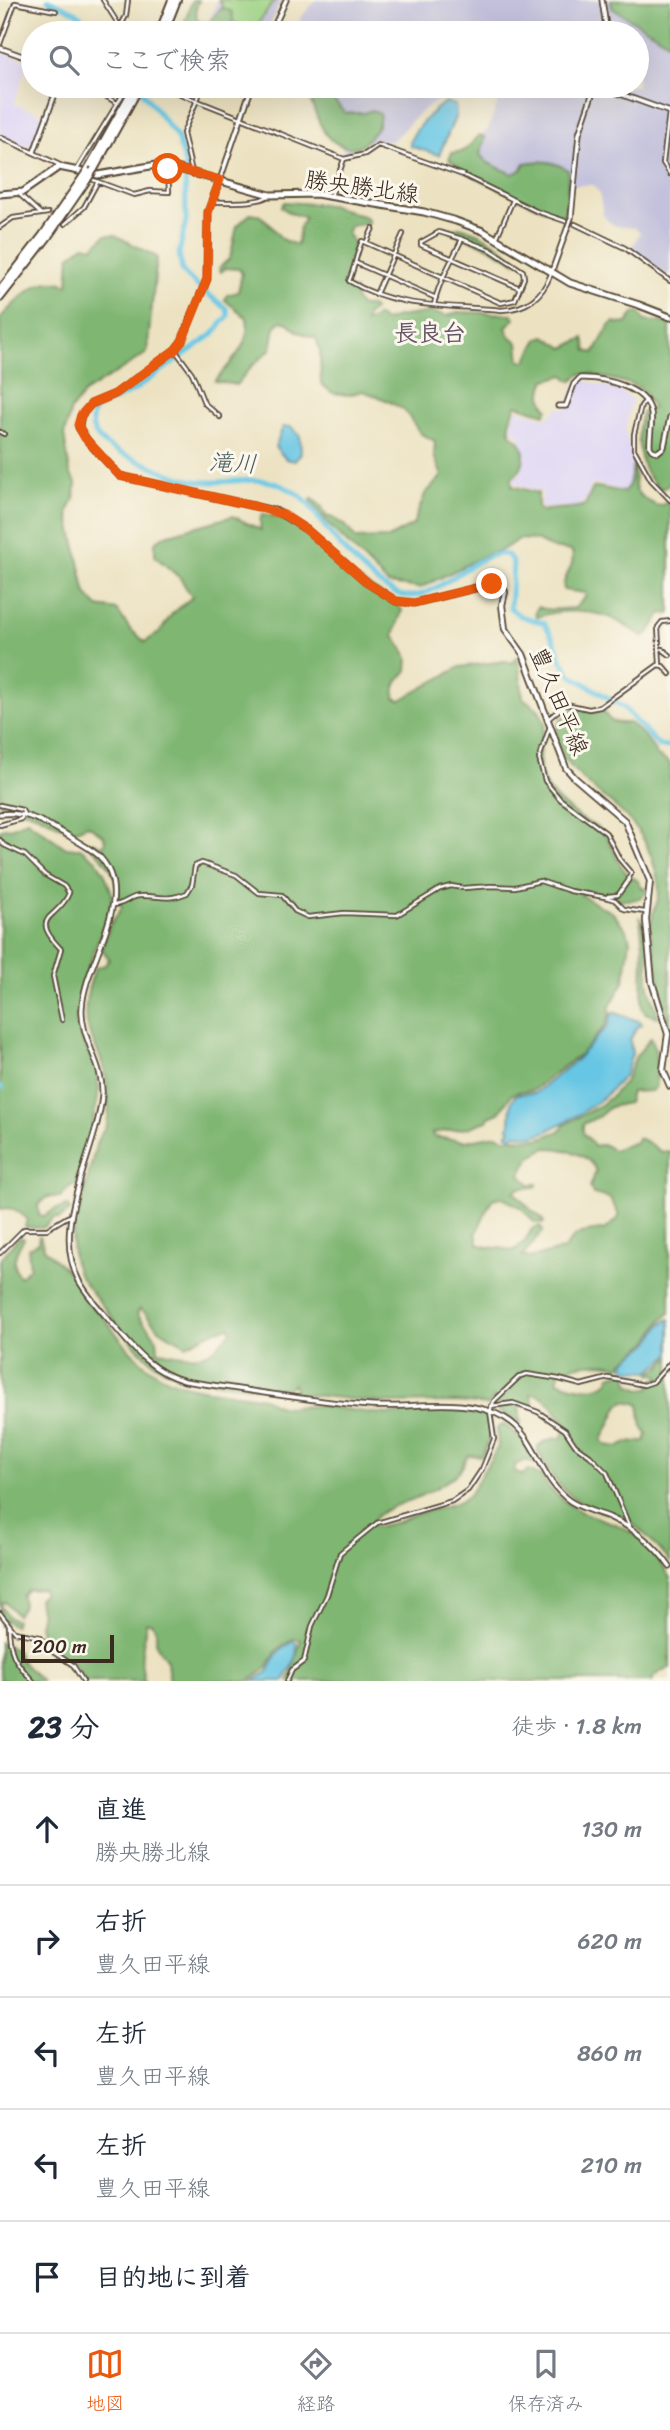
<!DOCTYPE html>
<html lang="ja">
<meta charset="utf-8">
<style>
body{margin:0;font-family:Sriracha,"Klee One",sans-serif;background:#f2f2f3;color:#1f2937}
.scale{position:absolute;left:21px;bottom:18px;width:93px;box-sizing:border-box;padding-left:7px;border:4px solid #3b2a1e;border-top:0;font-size:19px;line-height:24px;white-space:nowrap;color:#3b2a1e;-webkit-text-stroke:5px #fbf7ec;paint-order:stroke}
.stop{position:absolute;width:21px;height:21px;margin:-16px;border:5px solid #ea580c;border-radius:50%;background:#fff}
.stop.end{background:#ea580c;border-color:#fff;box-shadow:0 2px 7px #0008}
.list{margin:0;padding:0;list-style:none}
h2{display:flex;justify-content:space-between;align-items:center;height:91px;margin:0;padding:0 28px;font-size:30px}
h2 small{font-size:23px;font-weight:400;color:#747a83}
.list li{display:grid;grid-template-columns:46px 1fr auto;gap:21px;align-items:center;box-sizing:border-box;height:112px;padding:0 28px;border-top:2px solid #e0e1e3}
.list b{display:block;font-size:26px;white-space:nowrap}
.list p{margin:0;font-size:23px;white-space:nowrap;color:#747a83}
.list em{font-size:23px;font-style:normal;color:#747a83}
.icon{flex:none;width:38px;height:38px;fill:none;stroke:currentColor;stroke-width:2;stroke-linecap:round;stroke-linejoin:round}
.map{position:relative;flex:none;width:670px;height:1681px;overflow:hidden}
.search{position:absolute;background:#fff;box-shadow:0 7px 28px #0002;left:21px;right:21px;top:21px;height:77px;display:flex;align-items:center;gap:18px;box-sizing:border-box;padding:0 24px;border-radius:38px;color:#747a83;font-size:26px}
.sheet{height:651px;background:#fff}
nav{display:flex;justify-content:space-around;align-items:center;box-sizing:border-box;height:98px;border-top:2px solid #e0e1e3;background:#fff;font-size:19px;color:#747a83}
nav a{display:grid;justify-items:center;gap:4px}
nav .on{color:#ea580c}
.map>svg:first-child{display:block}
.built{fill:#ded5f5}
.industrial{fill:#c3c1db}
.green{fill:#9fd485;stroke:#6d7f52;stroke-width:2}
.forest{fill:#7fb672;stroke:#5d7048;stroke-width:2;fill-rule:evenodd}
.water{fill:#66c6e4;stroke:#507881;stroke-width:2}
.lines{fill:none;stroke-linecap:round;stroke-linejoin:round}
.river{stroke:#66c6e4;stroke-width:5}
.minor-casing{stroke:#564636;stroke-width:6}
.tertiary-casing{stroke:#564636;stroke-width:7}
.secondary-casing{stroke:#564636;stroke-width:8}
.primary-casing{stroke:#564636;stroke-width:9}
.motorway-casing{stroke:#564636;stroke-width:10}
.minor{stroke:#fff;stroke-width:2.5}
.tertiary{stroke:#fff;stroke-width:3.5}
.secondary{stroke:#fff;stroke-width:4.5}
.primary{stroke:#fff;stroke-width:5}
.motorway{stroke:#fff;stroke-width:6}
.motorway-bridge-casing{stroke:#564636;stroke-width:10;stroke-linecap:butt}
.motorway-bridge{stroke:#fff;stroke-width:6}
.route{stroke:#ea580c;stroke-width:9}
.labels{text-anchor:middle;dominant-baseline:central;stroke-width:6;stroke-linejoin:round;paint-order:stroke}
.street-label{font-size:23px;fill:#3b2a1e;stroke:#fbf7ec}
.neighbourhood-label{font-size:24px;font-weight:bold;fill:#645466;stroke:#fbf7ec}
.water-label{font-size:24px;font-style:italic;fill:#485959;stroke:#fbf7ec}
</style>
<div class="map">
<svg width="670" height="1681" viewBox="0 0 670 1681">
<rect width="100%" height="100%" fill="#fbf7ec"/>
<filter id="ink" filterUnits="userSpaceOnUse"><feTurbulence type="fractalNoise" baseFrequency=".0143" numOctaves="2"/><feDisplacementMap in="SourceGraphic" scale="14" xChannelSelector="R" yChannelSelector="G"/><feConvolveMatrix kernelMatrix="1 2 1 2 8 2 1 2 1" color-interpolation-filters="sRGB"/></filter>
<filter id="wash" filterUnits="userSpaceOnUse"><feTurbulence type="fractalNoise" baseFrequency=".00686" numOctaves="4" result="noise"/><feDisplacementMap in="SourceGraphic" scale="28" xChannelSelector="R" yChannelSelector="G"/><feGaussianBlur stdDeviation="1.57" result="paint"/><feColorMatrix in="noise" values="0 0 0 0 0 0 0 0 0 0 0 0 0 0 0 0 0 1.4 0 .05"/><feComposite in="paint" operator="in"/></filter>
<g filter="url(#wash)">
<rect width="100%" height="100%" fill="#ece2c1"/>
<path class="built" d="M2 51 28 61 14 104 45 115 34 143 29 146 0 135Z
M583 380 617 390 632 399 625 431 633 457 629 484 624 491 592 483 587 498 578 507 556 506 541 509 542 492 514 483V478L521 473 526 456 519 436 511 428 516 409 545 418 554 413 557 407 566 410 573 388 578 381Z"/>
<path class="industrial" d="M215 0H281L266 33H168L173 24 208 27 217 1Z
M316 0H670V277L631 250 640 232 635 228 615 226 608 221 603 215 599 192 592 185H571L566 217 552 214 456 169 463 153 488 129 498 102 485 86H637V33H296L301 17Z
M296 86H473L450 93 420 112 392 141 342 142 352 151 348 155 333 138 312 100Z"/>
<path class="green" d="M219 0H275L257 25 246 29 230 19Z"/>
<path class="forest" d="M192 0H199L196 8 197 21 208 23 222 8 231 11C236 21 231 25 224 33H181Z
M611 0H670V43L612 8Z
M304 86H325L327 93 345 113H364L372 110 380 114C379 128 375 132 365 142 355 153 337 146 327 136 321 130 309 96 304 86Z
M480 135 485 137 480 155 488 163 513 174 521 170 525 163C543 160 553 161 568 170L567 200 564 215C541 211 466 174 449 159L452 153 464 151Z
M284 202 330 205 366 217 369 222 364 224 350 226 347 234 354 242 351 267 344 282 347 288 355 291 356 300 360 306H371L374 310 367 315 365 322 370 321 376 316 385 321 397 317 432 312 447 316 460 312 512 314 515 318 506 327 509 335 518 343 520 361H526L538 339 545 336 564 348 584 338 587 351 594 353 610 325 614 322 620 324 627 323 634 313 639 312 645 321 670 323V483L663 489C638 478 635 436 642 413L653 408 645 393 638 387 627 383 590 374H581L571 381 564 375 546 380C541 390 539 400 548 409L545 414 516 405C513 413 507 425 511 434 513 437 518 439 520 442 528 455 523 470 512 478V486L538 493V508L542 511C556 507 572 510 585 505L593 488 597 487 624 492 629 485 634 462C636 490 629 491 657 506L670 502V614L662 613 648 634 643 636C635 632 627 626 619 622 597 609 560 609 537 617L535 612 538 607C549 612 563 608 575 608L586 596 585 593 564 590C561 576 576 569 572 551L552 548 536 540 519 539 502 550 486 555 420 588 388 584 328 524 311 501 312 498 322 507 327 517H332L347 527 356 539 388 538 413 525 425 494 442 476 434 456 435 441 421 434 404 410 386 400 363 391 348 395 333 393 321 384 320 351 316 338 298 332 288 323 281 321 275 327 271 349 251 367 236 385 215 381C232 361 251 345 247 318L225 300 227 295 238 292 242 274 239 269 226 268 221 272 219 268 230 258 237 226 251 213C266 215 272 229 281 238 285 242 291 243 297 245L300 225 303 222 304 217 290 213 281 207Z
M459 227C480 232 497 243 514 257L515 262 487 246 451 232V230Z
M105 235H115L157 257 147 353 84 393 71 410 64 435 70 473 76 483 74 499 68 512 86 594 98 607 117 610 130 629 145 642 160 632 172 614 192 597 180 578 155 556V542L166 535 233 516 261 530 260 520 262 514C300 516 324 554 352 575 368 587 389 596 402 610L394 635 408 658 407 671C398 679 393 685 395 698L401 700 460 667 505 661 513 663 516 657 518 658 523 698 539 710 545 724C531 773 541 793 584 820 592 825 601 828 606 836 615 850 620 874 637 880L642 888 648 889C640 910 604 895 586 892L581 895 613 913 627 931 630 941 624 982 610 1006V1015L605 1026 583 1052 533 1090 517 1092 511 1095 499 1113 489 1117 487 1121 467 1128 432 1133 434 1137 465 1141 496 1135 504 1138 538 1139 560 1131 564 1125 601 1105 612 1096 626 1080 636 1056 651 1038C657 1047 658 1077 655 1088L651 1091 631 1092 628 1103 610 1107 598 1117 583 1124V1133L595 1146 603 1144 613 1150 636 1142 638 1138C647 1141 653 1146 661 1152L670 1151V1313C659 1319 657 1331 649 1340 640 1351 627 1355 619 1367 606 1360 573 1364 560 1371L557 1381C576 1388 592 1393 609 1381L610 1376 627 1371 629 1384 641 1389 649 1388 660 1376 656 1374 652 1375 650 1373 661 1366 670 1356V1562C658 1546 644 1533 628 1520 622 1515 606 1514 598 1511 568 1500 552 1479 538 1452V1447C546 1441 551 1438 561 1438 562 1436 566 1430 566 1427 566 1421 560 1418 557 1413 551 1403 543 1393 531 1394L534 1407 522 1405 519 1407 521 1423 498 1411 495 1408 498 1403 494 1398 488 1405 456 1402 384 1403 295 1393 294 1384 289 1387 273 1389 194 1379 164 1370 150 1360 133 1344 89 1289 78 1274 73 1259 72 1240 97 1141C99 1136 104 1131 106 1127 112 1110 107 1073 100 1057 94 1042 87 1032 86 1016 84 999 90 983 95 968L105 965 109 959 102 949 110 925 122 907C118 901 119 897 118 890 114 868 103 856 85 843L94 842 101 847 105 843 104 836 88 825 76 830 75 834C48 820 31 806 0 810V318C19 300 38 272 68 285L70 256 84 245 94 247ZM546 1148C563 1148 589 1153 596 1171L590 1187 593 1194 610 1198 618 1213V1219L606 1229 582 1233 575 1236 564 1249 531 1258 523 1256 543 1231 540 1226 532 1229 523 1244 513 1251C501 1247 488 1249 478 1244L476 1233 492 1199 501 1197 522 1208 534 1222 544 1223 543 1219 530 1209 514 1192 519 1188 536 1187 537 1184H530L520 1175 530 1157ZM140 1309C149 1315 153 1325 161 1330 169 1336 178 1339 186 1345L216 1330 230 1327 231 1333C224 1337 220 1344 214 1349 200 1361 174 1353 158 1351L157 1339 137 1314ZM625 1401 639 1404 642 1426 647 1434 645 1441 627 1443 619 1447 606 1445 602 1440 619 1405Z
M575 707 590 712 604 711C609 724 617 723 629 723 641 732 651 741 656 755L670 763V1030L667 1023 650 930C650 917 655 910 658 899 662 884 652 856 645 842 638 829 628 818 618 809 596 790 537 751 563 717L567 718 571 714 572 708Z
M27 820 66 848H80L96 860 104 872 112 893 110 909 81 986 77 1011 76 1025 95 1067 99 1088 97 1103 77 1185 71 1186 60 1197H47L38 1205 39 1215 45 1216 54 1210 68 1206 70 1211 59 1219 55 1217 43 1228 25 1227 27 1219C18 1211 13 1206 0 1209V829L13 827Z
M640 918C652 932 647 962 648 979 648 993 656 1004 658 1017L645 1013 642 1007 643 945Z
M39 1235 45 1250 75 1279 87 1303 101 1314C117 1334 133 1358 155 1372 187 1393 226 1390 263 1398 268 1399 271 1403 277 1405 291 1410 304 1405 319 1406 344 1408 367 1414 393 1414 424 1413 457 1404 487 1415L490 1437 482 1456 469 1455C463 1460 465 1464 461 1469 451 1481 431 1491 418 1497 403 1504 376 1509 371 1525L376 1527 398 1522 414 1515 460 1502 469 1495 498 1447 497 1428 503 1424C518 1434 528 1445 537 1461L535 1464 525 1460 515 1465V1472L523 1475 528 1470 540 1475 550 1489 564 1501 581 1512 618 1525 640 1538 655 1554 670 1578V1668L663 1670 653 1678V1681H289L301 1640 293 1639 276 1651 267 1668 249 1681H169L167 1661 156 1644V1628L151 1623H146L141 1660 144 1681H85L73 1663 55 1651 42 1637 39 1626 41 1616 38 1599 43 1595V1589L27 1590 22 1596 23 1606 17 1615 6 1602 2 1603 1 1606 8 1617 16 1620 14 1626 3 1619 4 1624 0 1626C0 1614 0 1599 0 1587 3 1575 7 1561 4 1549L0 1548V1260L17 1239 21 1237 24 1239C17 1249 9 1265 20 1277L30 1267 28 1248 38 1243Z
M0 1642 16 1649 21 1661 41 1681H0Z"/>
<path class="water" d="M446 102 455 105 456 115 439 155 410 146C409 133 435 108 446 102Z
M283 427H291L300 436 301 453 295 461 286 459 275 447Z
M613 1012 641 1022 642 1025 637 1027 630 1040 632 1054 625 1075 604 1097 578 1115 547 1131 534 1136 516 1134 511 1136 507 1134 511 1130 508 1127 510 1124 511 1102 515 1096 518 1094 535 1093 574 1062 607 1027Z
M670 1319V1354L650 1371 630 1370 623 1366C628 1355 639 1352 648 1344 657 1335 657 1324 670 1319Z
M293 1641 297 1644 296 1658 284 1681H253L268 1672 277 1653Z"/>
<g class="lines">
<path class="river" d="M48 0 76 12 96 33
M138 86 177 137 185 163 186 221 179 253 182 271 196 285 227 309 228 316 212 335 133 391 95 409C79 443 129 456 151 466 166 472 178 479 196 481 222 485 250 476 275 483 283 486 292 490 299 495 311 504 317 517 326 528 341 548 380 594 406 596 440 599 476 548 508 555L513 563 510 608 520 616 544 623 553 638 562 661 571 675 623 707 659 746 670 747
M0 1087 2 1088"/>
</g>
</g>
<g filter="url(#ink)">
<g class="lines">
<defs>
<path id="minor" d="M103 0 124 33
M120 27 126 16 128 0
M147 33 148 27
M0 44 15 3 56 11
M88 86 117 103
M160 86 344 159 365 154 378 145 463 175 536 211 565 221
M669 112 663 163 670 174
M0 137 62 166
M76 171 125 91 126 86
M192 172 183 133 203 86
M88 178 134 195 150 191 169 192 168 166
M18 193 41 214
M331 196 344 159
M211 202C228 201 256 205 270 195
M65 224 84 207 97 183
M575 224 625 248 670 281
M0 227 13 218 48 213
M462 239 439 232 421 242V245L520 288
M496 239 513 200
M366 243 373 228
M356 263 436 298
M376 294 403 234
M434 305C438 283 452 260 462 239L491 250 523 271 524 278 515 300 501 303 362 241C356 255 355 267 349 281 395 309 449 305 501 310 527 309 542 297 551 274
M175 350 192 373 204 403 220 417
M646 400 641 406 634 434V449L651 480 670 500
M0 432 4 434
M662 649 670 655
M660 665 658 627 662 622 670 621
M547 720 566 704 589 709 600 707 658 665 663 666 670 674
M550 726 539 759 545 781 560 799 606 833 620 860 631 873 628 881 618 895 608 896
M0 805 22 810 24 814 21 819 0 825
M0 840 4 845 25 855 45 875 64 886 69 893C59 920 27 914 61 949L53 976 62 1020
M113 905C124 905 130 896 140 896 160 895 164 902 187 893L192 885 195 866 202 863 236 875 259 893 282 895 295 911 308 917 344 913 397 915 440 889 451 886 463 888 491 886 515 887 540 881 570 891 605 897 615 900 624 909 645 912
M0 1253 24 1229H47L67 1217 72 1216
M491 1406 513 1403 538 1412 565 1430 575 1445 590 1456 607 1473 630 1528
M0 1613 15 1632 40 1637 53 1652 73 1665 83 1681
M9 1625C9 1653 14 1661 33 1681
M287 1681 292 1670 304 1661 312 1626 327 1595 340 1553 377 1523 452 1501 468 1490 482 1469 494 1439 490 1411 494 1401 520 1376 527 1374 559 1379 581 1385 608 1378 644 1385 653 1382 670 1363"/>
<path id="tertiary" d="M602 0 607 33
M271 33 286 0
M0 48 33 60
M598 86 670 112
M34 152 58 86
M220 180 252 86
M552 271 571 218 579 134 595 86
M558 406H566L574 384 580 378C602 377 647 387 651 413 653 424 649 435 650 447L652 450 658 452 664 447 670 417
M0 814C27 811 46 823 69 836 79 843 91 848 100 857 138 899 84 961 82 1008 80 1039 104 1064 102 1095 97 1154 49 1224 79 1281 88 1297 103 1313 115 1327 135 1351 154 1373 185 1381 246 1390 308 1401 370 1406 414 1409 466 1395 505 1418 538 1437 539 1480 570 1501 582 1509 596 1512 609 1517 634 1528 654 1544 670 1567"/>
<path id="secondary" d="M220 180 208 212 207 279 182 341 175 350 115 394 91 404 81 416 79 428 90 444 120 476 276 511 307 530 369 584 396 601 414 603 492 584 503 587 505 592 502 605 505 629 523 654 566 768 575 778 625 821 650 881 646 920 652 982 668 1034 663 1070 670 1086"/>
<path id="primary" d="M0 194 23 192 59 167 98 175 162 164 270 195 316 194 424 212 456 221 483 231 570 283 639 305 670 317"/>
<path id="motorway" d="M159 33 172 0
M164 33 177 0
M94 169 140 86
M87 171 135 86
M0 290 43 235 83 177
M0 298 47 238 87 180"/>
</defs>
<use href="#minor" class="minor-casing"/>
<use href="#tertiary" class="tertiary-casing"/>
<use href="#secondary" class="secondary-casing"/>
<use href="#primary" class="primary-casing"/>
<use href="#motorway" class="motorway-casing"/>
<use href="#minor" class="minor"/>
<use href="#tertiary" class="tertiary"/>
<use href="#secondary" class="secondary"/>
<use href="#primary" class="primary"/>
<use href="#motorway" class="motorway"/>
<defs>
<path id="motorway-bridge" d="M83 177 87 171
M87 180 94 169"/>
</defs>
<use href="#motorway-bridge" class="motorway-bridge-casing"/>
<use href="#motorway-bridge" class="motorway-bridge"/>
</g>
</g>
<g class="lines" filter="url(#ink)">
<path class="route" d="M168 169V166L220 180 208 212 207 279 182 341 175 350 115 394 91 404 81 415 78 425 85 438 120 476 254 506 284 515 307 530 369 584 396 601 414 603 492 584"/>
</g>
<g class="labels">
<g class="street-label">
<text transform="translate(362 187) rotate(8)">勝央勝北線</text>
<text transform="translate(559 701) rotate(67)">豊久田平線</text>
</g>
<g class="neighbourhood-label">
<text x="430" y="333">長良台</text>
</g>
<g class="water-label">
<text transform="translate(233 463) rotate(3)">滝川</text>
</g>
</g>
</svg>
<div class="scale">200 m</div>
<div class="stop" style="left:168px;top:169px"></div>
<div class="stop end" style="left:492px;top:584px"></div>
<div class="search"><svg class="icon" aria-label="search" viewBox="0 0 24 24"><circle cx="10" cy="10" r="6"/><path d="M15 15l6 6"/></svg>ここで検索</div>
</div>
<section class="sheet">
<h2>23 分<small>徒歩 · 1.8 km</small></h2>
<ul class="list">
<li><svg class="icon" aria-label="ahead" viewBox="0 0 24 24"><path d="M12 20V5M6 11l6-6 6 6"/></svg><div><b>直進</b><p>勝央勝北線</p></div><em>130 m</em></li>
<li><svg class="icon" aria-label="right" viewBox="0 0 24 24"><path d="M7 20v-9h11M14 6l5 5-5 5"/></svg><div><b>右折</b><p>豊久田平線</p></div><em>620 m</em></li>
<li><svg class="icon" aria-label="left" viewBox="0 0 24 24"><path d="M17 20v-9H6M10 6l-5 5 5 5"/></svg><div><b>左折</b><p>豊久田平線</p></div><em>860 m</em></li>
<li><svg class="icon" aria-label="left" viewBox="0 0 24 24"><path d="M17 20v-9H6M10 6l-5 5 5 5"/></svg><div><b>左折</b><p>豊久田平線</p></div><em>210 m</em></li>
<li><svg class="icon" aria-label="arrive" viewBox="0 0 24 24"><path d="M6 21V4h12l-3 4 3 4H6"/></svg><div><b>目的地に到着</b></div></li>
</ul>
</section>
<nav>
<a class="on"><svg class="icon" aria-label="map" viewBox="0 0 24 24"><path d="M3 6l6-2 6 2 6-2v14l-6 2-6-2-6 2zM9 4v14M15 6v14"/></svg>地図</a>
<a><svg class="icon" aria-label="directions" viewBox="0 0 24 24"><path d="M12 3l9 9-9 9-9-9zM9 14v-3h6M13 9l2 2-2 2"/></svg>経路</a>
<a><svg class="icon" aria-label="saved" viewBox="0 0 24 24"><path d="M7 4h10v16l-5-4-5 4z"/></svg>保存済み</a>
</nav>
